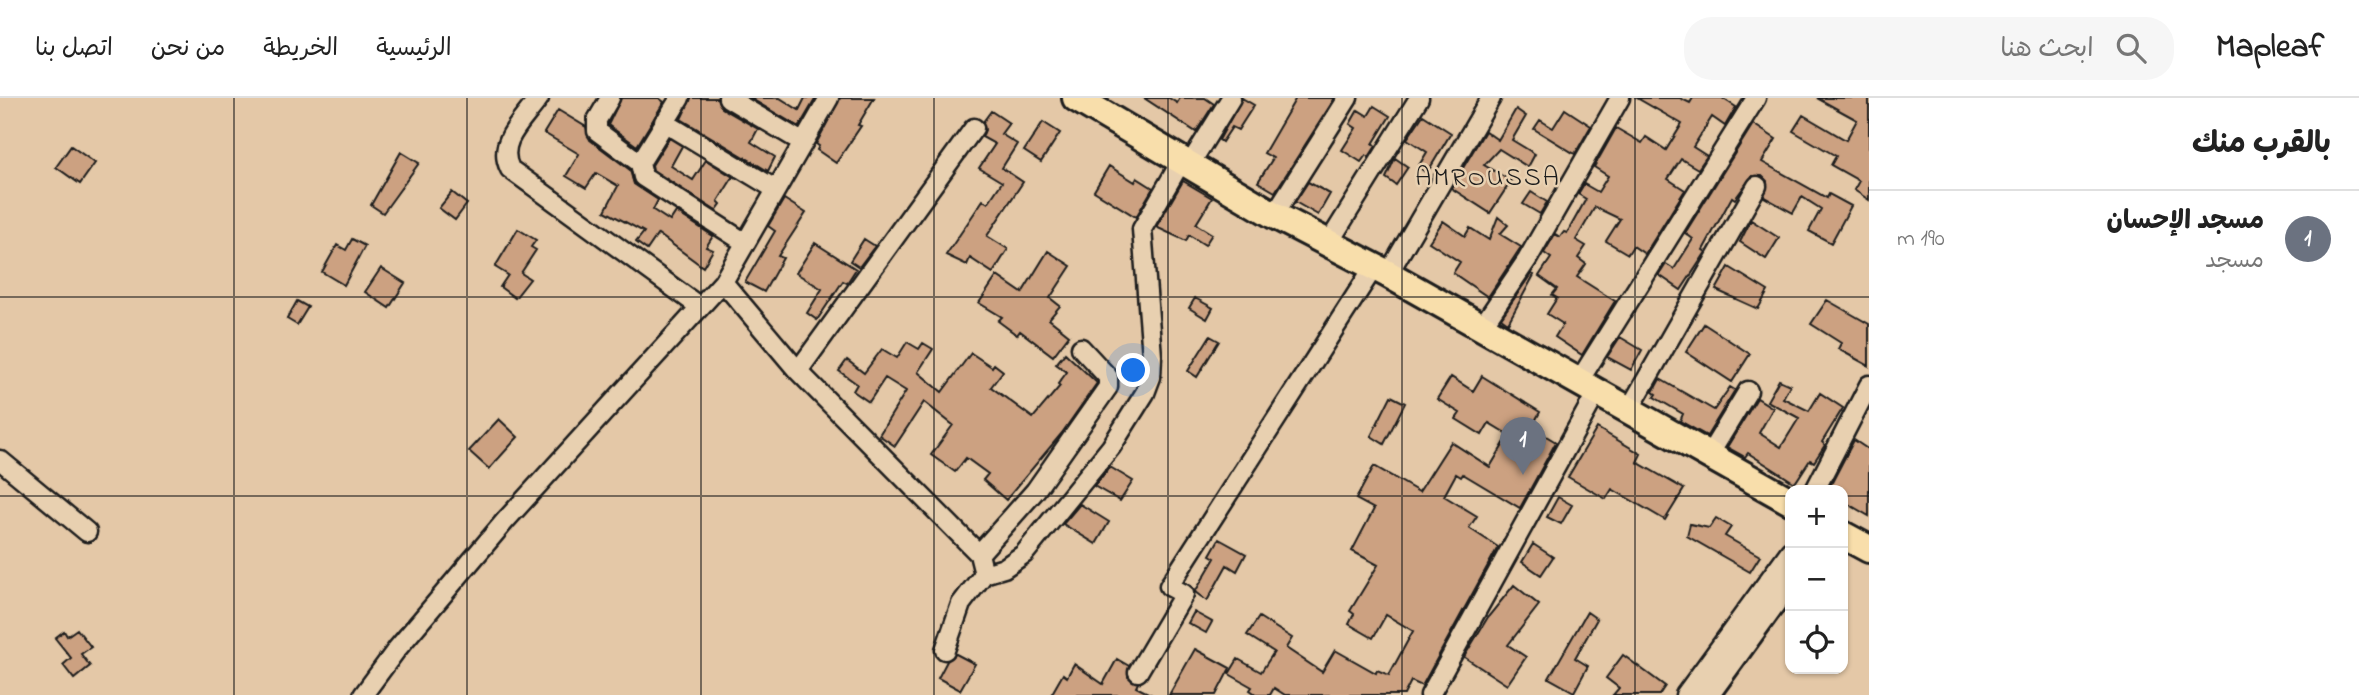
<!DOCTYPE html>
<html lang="ar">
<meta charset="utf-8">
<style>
body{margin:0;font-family:"Indie Flower","Playpen Sans Arabic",sans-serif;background:#f6f6f6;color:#222;direction:rtl}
.controls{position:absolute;right:21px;bottom:21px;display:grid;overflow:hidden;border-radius:14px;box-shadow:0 2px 5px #0004}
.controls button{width:63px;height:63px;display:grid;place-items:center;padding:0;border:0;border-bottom:2px solid #e0e0e0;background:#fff;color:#222;font:35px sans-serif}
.you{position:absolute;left:1134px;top:273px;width:24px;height:24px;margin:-18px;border:5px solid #fff;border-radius:50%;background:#1a73e8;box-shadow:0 0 0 10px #1a73e833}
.badge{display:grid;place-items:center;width:46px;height:46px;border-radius:50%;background:#c8321e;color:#fff;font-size:23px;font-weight:700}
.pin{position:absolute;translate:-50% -58px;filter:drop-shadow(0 2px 4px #0008)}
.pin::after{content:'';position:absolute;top:37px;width:24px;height:21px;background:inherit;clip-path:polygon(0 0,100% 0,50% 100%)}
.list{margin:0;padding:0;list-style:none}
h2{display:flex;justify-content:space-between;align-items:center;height:91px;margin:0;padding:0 28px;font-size:30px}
h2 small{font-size:23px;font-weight:400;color:#767676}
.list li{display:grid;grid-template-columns:46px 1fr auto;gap:21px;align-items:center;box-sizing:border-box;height:98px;padding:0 28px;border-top:2px solid #e0e0e0}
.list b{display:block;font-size:26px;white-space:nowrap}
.list p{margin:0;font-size:23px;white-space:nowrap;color:#767676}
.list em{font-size:23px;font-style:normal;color:#767676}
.icon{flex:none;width:38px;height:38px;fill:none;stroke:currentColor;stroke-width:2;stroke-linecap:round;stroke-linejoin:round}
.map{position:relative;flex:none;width:1869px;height:597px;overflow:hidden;direction:ltr}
header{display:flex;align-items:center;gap:42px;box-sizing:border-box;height:98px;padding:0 35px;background:#fff;border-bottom:2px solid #e0e0e0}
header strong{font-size:33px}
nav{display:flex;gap:38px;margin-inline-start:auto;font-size:24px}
.search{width:490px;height:63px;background:#f6f6f6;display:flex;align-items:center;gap:18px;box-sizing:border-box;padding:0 24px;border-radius:28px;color:#767676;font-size:26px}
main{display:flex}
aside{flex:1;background:#fff}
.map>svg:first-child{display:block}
.building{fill:#cca181;stroke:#1c1c1c;stroke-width:2}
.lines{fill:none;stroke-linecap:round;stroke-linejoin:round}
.street-casing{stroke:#1c1c1c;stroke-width:23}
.secondary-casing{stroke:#1c1c1c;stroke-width:30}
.primary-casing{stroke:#1c1c1c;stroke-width:32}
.street{stroke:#e8d0b0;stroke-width:18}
.secondary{stroke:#e8d0b0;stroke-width:24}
.primary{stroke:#f8deab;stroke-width:26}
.grid{fill:none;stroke:#1c1c1c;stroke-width:2;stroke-opacity:0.55}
.labels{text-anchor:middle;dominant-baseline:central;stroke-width:5;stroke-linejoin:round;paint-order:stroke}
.quarter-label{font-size:26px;letter-spacing:2px;fill:#1c1c1c;stroke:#e8d0b0}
</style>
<header>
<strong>Mapleaf</strong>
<div class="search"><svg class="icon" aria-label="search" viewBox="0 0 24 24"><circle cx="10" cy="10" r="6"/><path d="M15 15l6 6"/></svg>ابحث هنا</div>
<nav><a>الرئيسية</a><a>الخريطة</a><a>من نحن</a><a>اتصل بنا</a></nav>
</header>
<main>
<aside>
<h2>بالقرب منك<small></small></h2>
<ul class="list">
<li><span class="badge" style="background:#6b7280">1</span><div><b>مسجد الإحسان</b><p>مسجد</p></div><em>190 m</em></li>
</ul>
</aside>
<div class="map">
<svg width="1869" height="597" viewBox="0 0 1869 597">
<rect width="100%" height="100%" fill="#e4c8a7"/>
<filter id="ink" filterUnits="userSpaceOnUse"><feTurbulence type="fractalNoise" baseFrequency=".0143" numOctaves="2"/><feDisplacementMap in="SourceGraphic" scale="14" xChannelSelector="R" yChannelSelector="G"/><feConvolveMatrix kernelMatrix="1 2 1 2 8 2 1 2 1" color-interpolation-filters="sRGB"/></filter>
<g filter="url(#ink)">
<path class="building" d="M621 0H659L664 4 637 48 608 27Z
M691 0H717L722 10 758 31 751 44 775 59 768 73 681 21Z
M750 0H780L799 12 805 0H816L799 29Z
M840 0H874L858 27 861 28 836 65 817 52 819 48 816 46Z
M1144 0H1169L1177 5 1180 0H1205L1214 6 1196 34Z
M1242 0 1254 7 1238 32 1232 29 1222 44 1219 42Z
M1296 0H1335L1275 94 1258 84 1273 60 1264 55Z
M1637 0H1680L1690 5 1693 0H1722L1736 9 1725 28 1712 19 1693 49 1707 58 1698 71 1681 61 1668 81 1685 92 1645 156 1633 148 1628 156 1606 143 1620 121 1595 109 1576 142 1586 148 1578 160 1586 166 1577 179 1615 203 1582 257 1555 239 1563 226 1547 216 1557 200 1552 197 1557 191 1539 178 1551 160 1544 155 1555 136 1560 139 1564 134 1567 135 1586 101 1578 96 1584 86 1598 94 1608 78 1594 69 1616 30 1642 45 1646 39 1666 52 1682 26Z
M1817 0H1869V102L1854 92 1859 83 1831 67 1836 58 1793 33 1803 17 1846 42 1857 22Z
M1374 8 1390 18 1373 46 1376 48 1369 59 1366 57 1361 64 1342 52 1356 30 1350 26 1358 12 1368 18Z
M1516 11 1526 18 1512 42 1535 56 1528 69 1499 51 1484 67 1511 83 1490 115 1451 90 1485 33 1498 42Z
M1565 11 1591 28 1575 56 1534 31 1540 22 1553 30Z
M558 12 586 29 590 42 630 72 634 86 658 102 653 112 670 123 676 114 713 138 706 149 713 152 703 169 658 136 647 152 636 144 644 134 605 113 618 88 596 75 586 90 566 78 579 56 544 35Z
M991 13 1009 25 1001 36 1017 46 1002 70 1023 84 987 138 1008 151 993 175 970 160 967 167 946 157 983 102 988 105 1002 84 979 70 995 46 982 39 985 32 983 24Z
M1423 17 1451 35 1427 75 1418 69 1427 54 1407 41Z
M1043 24 1060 35 1041 64 1024 53Z
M1753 26 1776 41 1762 64 1827 100 1829 96 1851 108 1831 145 1809 133 1821 111 1802 99 1793 115 1764 99 1767 83 1762 78H1752L1735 101 1732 99 1703 152 1706 154 1681 192 1659 177 1666 166 1674 171 1693 141 1685 135Z
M669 40 682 48 671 68 693 82 706 62 733 79 718 103 721 106 716 113 653 72 652 67Z
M71 48 95 65 80 86 56 69Z
M401 54 419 65 383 115 371 107Z
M1395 60 1408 69 1396 87 1386 80Z
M1109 68 1135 84 1137 80 1153 90 1136 119 1094 93Z
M1183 83 1212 100 1196 126 1212 136 1205 147 1189 137 1186 143 1156 129Z
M1308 84 1330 96 1318 117 1295 104Z
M452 94 467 106 455 122 439 110Z
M1531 94 1547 104 1540 116 1523 106Z
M784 101 806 115 778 158 783 160 764 194 745 184 775 133 768 128Z
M1498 119 1508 127 1500 136 1521 149 1488 199 1453 175 1460 164 1429 144 1443 123 1465 138 1470 130 1489 142Z
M1751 122 1779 140 1766 161 1740 144Z
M518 131 536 142 531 149 536 152 521 175 530 181 515 200 500 189 508 177 495 169Z
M352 141 365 148 344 187 322 174 337 147 346 152Z
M864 141 875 148 859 169 850 163Z
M815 145 856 171 847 185 843 183 817 222 807 215 822 191 796 175Z
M1048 153 1071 168 1050 200 1060 208 1049 221 1069 237 1053 258 1020 233 1017 237 998 223 1002 219 979 205 997 178 1022 195Z
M1729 169 1768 193 1758 211 1716 192Z
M381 170 405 185 389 210 365 194Z
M1531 176 1534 177 1508 225 1501 220Z
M1195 200 1213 210 1207 221 1189 210Z
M1827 202 1869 226V268L1838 251 1841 245 1811 226Z
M297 203 308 209 297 227 287 221Z
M1704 226 1750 256 1732 284 1686 254Z
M1210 238 1219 243 1197 279 1188 273Z
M1620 239 1642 252 1631 272 1607 259Z
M907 244 919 251 923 245 933 251 918 274 942 294 971 255 992 269 994 266 1003 273 991 289 1033 320 1060 288 1058 286 1067 274 1056 266 1065 255 1097 285 1062 335 1006 402 983 382 988 376 966 360 955 374 931 357 953 327 924 304 895 348 879 337 906 293 885 280 869 304 853 293 857 286 839 273 847 262 864 275 882 251 897 260Z
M1482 278 1540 314 1534 325 1539 328 1536 332 1556 344 1520 410 1463 376 1461 379 1456 376 1444 398 1477 418 1469 430 1498 449 1422 588 1411 583 1404 597H1285L1274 590 1270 597H1257L1250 592 1252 589 1229 576 1238 561 1261 574 1274 554 1247 537 1259 519 1292 540 1286 550 1322 574 1335 552 1376 575 1377 572 1389 577 1413 533 1386 517 1373 540 1349 526 1354 516 1350 513 1378 467 1352 453 1374 411 1356 401 1374 368 1419 394 1451 344 1490 369 1509 337 1489 325 1482 337 1456 321 1460 315 1437 301 1451 279 1473 293Z
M1660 281 1714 312 1730 289 1735 292 1707 338 1680 323 1683 316 1654 299 1656 296 1653 294Z
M1779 282 1790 287 1783 300 1809 313 1820 295 1843 310 1822 344 1825 347 1814 364 1810 362 1795 385 1748 355 1745 359 1727 349 1757 300 1773 310 1759 335 1781 349 1799 320 1767 303Z
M1391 298 1405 305 1384 346 1371 338Z
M499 321 518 339 489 371 469 353Z
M1597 330 1641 356 1637 364 1684 391 1665 422 1612 391 1606 401 1568 379Z
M1854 342 1869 352V418L1843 403V392H1828Z
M1110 369 1133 383 1120 403 1094 388Z
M1558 399 1572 407 1561 426 1547 419Z
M1080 406 1109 424 1096 446 1063 426Z
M1716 420 1731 429 1725 438 1760 458 1750 474 1687 438 1690 426 1709 430Z
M1219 441 1246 456 1237 473 1227 467 1207 503 1195 494 1215 460 1210 457Z
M1533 446 1553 459 1541 477 1522 464Z
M1514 487 1539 507 1508 547 1526 559 1507 587 1464 559 1488 519Z
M1194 514 1212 524 1206 535 1188 525Z
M1587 514 1597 521 1575 560 1588 568 1574 594 1549 580Z
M77 531 91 549 81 556 90 568 74 581 63 567 71 560 55 540 64 533 67 538Z
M1195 551 1230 570 1216 597H1169Z
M956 556 975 566 960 592 938 580 947 563Z
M1623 557 1665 588 1659 597H1613L1619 590 1606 580Z
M1117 561 1129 568 1128 579 1138 585 1136 589 1152 597H1051L1063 576 1067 579 1074 566 1103 586Z"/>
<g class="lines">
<defs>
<path id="street" d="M539 0C523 23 496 44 510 71L700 209
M610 0 597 22V33L640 65
M680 0 640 65 643 79 744 144
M728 0 802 44
M664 24 775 91
M1190 66 1231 0
M1274 117 1348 0
M1328 146 1419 0
M1388 176 1491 0
M723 184 798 273 979 456 984 476 961 506 945 552
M1481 230 1527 162 1620 0
M798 273 974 30
M1579 283 1756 0
M1629 312 1757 88
M1709 357 1748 293
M0 362 87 434
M1815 392 1869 287
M979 456 1035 393 1108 289V279L1081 250
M984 476 1004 470 1024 456 1111 349 1145 295 1151 279 1152 258 1142 131 1182 62
M1138 574 1184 496 1169 488 1374 169
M363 597 397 551 505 423 723 184 829 0
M1430 597 1597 294
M1685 597 1790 453"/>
<path id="secondary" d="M1706 597 1790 481"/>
<path id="primary" d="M1076 0 1274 117 1388 176 1790 403
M1843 437 1869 451"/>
</defs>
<use href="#street" class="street-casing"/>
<use href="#secondary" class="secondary-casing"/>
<use href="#primary" class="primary-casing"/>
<use href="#street" class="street"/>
<use href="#secondary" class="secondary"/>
<use href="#primary" class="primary"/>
</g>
</g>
<path class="grid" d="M234 0V597M467 0V597M701 0V597M934 0V597M1168 0V597M1402 0V597M1635 0V597M0 199H1869M0 398H1790M1843 398H1869"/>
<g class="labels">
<g class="quarter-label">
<text x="1488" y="81">AMROUSSA</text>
</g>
</g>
</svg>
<div class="controls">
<button>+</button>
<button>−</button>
<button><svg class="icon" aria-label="locate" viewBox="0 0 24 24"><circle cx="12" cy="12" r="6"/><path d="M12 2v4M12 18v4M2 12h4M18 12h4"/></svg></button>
</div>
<div class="you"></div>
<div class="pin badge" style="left:1523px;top:377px;background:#6b7280">1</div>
</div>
</main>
